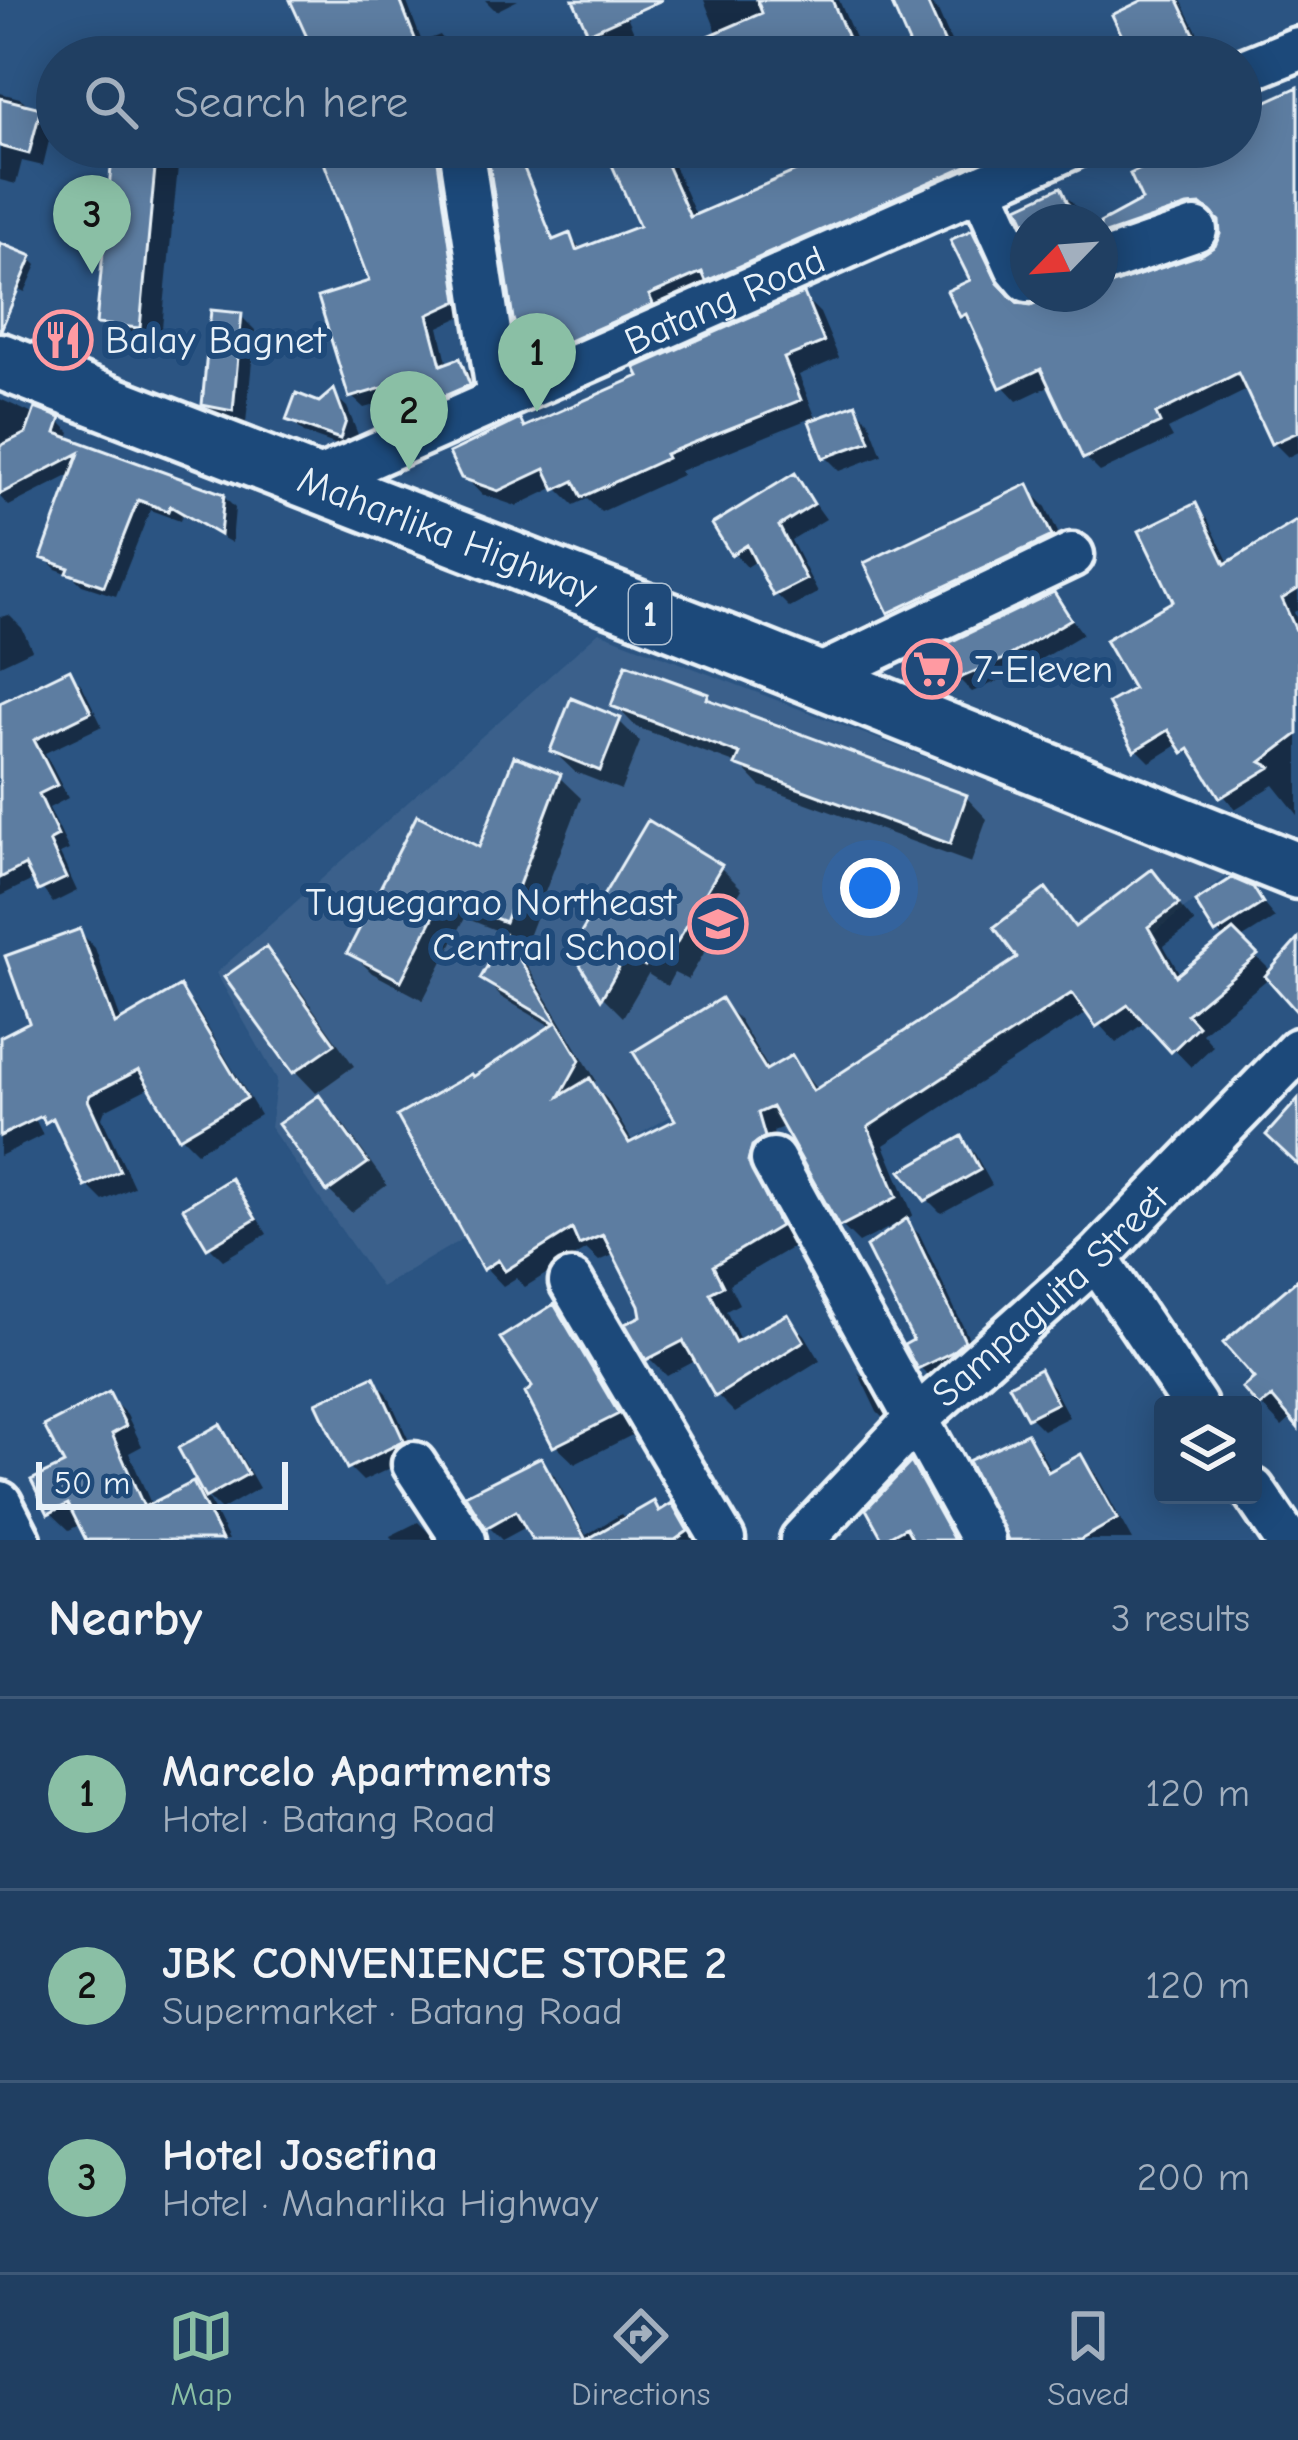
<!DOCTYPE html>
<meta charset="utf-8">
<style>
body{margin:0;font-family:"Comic Neue",sans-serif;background:#284668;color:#f1f3f6}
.controls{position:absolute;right:36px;bottom:36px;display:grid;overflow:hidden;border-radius:12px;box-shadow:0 6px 30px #0003}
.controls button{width:108px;height:108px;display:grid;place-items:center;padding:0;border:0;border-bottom:3px solid #3d5877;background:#203f62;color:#f1f3f6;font:60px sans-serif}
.compass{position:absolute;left:1010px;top:204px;width:108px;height:108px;border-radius:50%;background:#203f62;box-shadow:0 6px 30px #0003;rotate:245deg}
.scale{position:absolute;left:36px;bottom:30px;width:252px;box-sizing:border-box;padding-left:12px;border:6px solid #e8f1f8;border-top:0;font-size:33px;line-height:42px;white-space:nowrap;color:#e8f1f8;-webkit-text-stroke:9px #1f4a7a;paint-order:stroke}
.you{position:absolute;left:870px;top:888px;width:42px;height:42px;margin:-30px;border:9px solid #fff;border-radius:50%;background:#1a73e8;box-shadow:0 0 0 18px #1a73e833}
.badge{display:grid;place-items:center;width:78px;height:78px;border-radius:50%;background:#8abfa5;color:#111;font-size:39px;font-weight:700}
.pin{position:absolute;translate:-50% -99px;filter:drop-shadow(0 3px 6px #0008)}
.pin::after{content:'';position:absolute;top:63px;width:42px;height:36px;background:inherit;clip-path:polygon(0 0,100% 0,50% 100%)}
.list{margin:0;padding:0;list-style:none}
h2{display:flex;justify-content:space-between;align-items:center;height:156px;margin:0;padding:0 48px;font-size:51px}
h2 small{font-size:39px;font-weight:400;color:#a2afbe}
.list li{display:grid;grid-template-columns:78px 1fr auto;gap:36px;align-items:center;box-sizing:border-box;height:192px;padding:0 48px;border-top:3px solid #3d5877}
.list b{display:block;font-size:45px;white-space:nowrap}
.list p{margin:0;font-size:39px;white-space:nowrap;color:#a2afbe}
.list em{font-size:39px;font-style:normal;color:#a2afbe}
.icon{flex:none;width:66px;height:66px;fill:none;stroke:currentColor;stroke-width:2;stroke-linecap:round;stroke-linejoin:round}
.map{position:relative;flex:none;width:1298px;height:1540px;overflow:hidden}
.search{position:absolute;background:#203f62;box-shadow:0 6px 30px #0003;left:36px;right:36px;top:36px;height:132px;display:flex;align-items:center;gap:30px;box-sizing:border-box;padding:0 42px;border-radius:66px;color:#a2afbe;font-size:45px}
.sheet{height:732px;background:#203f62}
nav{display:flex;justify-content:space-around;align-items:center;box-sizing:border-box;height:168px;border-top:3px solid #3d5877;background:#203f62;font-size:33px;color:#a2afbe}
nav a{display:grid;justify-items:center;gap:6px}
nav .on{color:#8abfa5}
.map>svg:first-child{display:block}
.built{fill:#3a608b}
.shadow{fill:#0007}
.building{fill:#5d7da1;stroke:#e8f1f8;stroke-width:3}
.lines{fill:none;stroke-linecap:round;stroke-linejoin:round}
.minor-casing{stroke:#e8f1f8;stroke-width:51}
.major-casing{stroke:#e8f1f8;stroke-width:63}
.minor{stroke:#1f4a7a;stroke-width:42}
.major{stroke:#1f4a7a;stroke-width:54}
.labels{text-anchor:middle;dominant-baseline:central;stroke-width:12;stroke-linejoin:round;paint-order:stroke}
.shield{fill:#1f4a7a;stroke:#acbfd2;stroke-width:3}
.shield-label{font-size:36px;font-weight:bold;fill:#e8f1f8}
.street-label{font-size:39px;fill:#e8f1f8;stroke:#1f4a7a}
.poi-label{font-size:39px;fill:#e8f1f8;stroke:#1f4a7a;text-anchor:start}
</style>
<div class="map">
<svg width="1298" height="1540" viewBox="0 0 1298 1540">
<rect width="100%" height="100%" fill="#2b5482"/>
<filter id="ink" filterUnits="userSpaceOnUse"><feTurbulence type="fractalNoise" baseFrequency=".00833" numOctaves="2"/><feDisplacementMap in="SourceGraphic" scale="24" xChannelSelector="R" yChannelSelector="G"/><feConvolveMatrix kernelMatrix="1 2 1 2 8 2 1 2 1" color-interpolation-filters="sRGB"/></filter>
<g filter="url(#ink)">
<path class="built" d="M599 632 1229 874 1054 1010 806 1170 745 1072 381 1287 270 1127 277 1079 216 973Z"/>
<path class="shadow" d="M310 0H406L422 42 440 35 456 57H307L304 49 314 45Z
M485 0H518L496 11Z
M577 0H620L634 32 605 45 591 31Z
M704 0H839L863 57H684L718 35Z
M908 0H927L938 11 958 57H918Z
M1150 0H1181L1210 57H1136Z
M577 35 598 57H510Z
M1298 90V452L1288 457 1274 443 1249 389 1168 429 1173 438 1100 472 1086 458 1051 385 1017 401 1003 386 977 330 962 315 974 281 972 233 986 248 1017 306 1035 308 1051 294H1100V289L1206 256 1223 237 1222 222 1204 219 1100 259V226L1146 201 1194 147H1241V110L1255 103 1259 108Z
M0 93 20 98 53 124 43 166 22 161 16 184 0 180Z
M116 147H180L160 348 120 344 99 322Z
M324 147H451L469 313 439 327 448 366 459 362 471 374 480 397 434 418 422 406 417 393 364 408 351 396 373 283Z
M611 147H666L697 218 823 163 817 147H1028L547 374 531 358 569 237 583 250 643 227Z
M1060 190 1075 205 1082 222H1029Z
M0 249 31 259 37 265 25 292 0 281Z
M804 297 820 313 839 358 799 375 817 421 855 407 869 421 882 455 840 471 826 457 811 418 680 471 682 475 601 512 587 499 574 505 556 487 516 506 481 494 464 476 520 422 526 429 643 378Z
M241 316 255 330 246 423 219 418 205 404Z
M333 394 347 407 359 437 354 451 304 433 290 419 320 406Z
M0 399 35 415 59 421 71 433 68 441 223 496 235 508 232 543 182 515 180 521 150 510 116 596 82 585 72 575 56 569 44 557 76 472 9 506 0 497Z
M795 476 826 519 791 540 818 593 790 608 776 594 758 560 747 567 734 553Z
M1027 488 1046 507 1069 556 909 630 890 611Z
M1195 507 1208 520 1230 565 1298 524V610L1294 612 1298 623V815L1274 785 1235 809 1181 743 1150 762 1137 749V690L1177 602Z
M1054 595 1083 634 1019 672 972 692 958 678Z
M9 615 22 628 32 650 0 665V617Z
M69 672 82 685 102 726 45 753 68 798 49 808 69 850 60 854 77 891 53 903 35 879 0 896V706Z
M707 697 715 705 966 797 987 819 971 863 760 786 740 765 636 727 615 705Z
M619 721 640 742 621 790 575 772 553 751Z
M559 777 581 798 526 942 465 918 423 1000 372 973 351 952 481 851Z
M721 868 742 889 688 980 674 973 667 986 648 974 623 1017 603 997 574 950Z
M1152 873 1195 923 1164 946 1181 976 1225 940 1218 932 1251 889 1275 918 1240 940 1272 972 1298 965V1008L1270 977 1202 1033 1213 1046 1191 1067 1147 1021 1116 1043 1088 1012 884 1145 913 1215 905 1220 920 1235 977 1356 934 1381 920 1367 902 1225 900 1222 859 1243 841 1225 786 1126 773 1131 796 1245 729 1284 739 1304 726 1311 741 1342 787 1317 805 1335 820 1360 735 1413 718 1396 697 1360 667 1376 649 1358 645 1317 616 1254 599 1261 586 1249 525 1287 516 1278 503 1286 486 1268 473 1081 554 1028 501 997 484 979 506 940 522 957 596 1080 593 1085 607 1099 634 1144 680 1122 721 1002 739 1019 770 1071 792 1058 818 1091 1021 959 1046 892 1078 929Z
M80 932 95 948 122 1023 180 990 195 1006 260 1115 197 1152 182 1137 152 1086 105 1110 102 1118 134 1187 103 1201 87 1185Z
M266 951 287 972 354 1066 316 1093 295 1071Z
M0 1063 14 1076 43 1135 0 1156Z
M319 1099 340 1120 387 1185 351 1212 329 1191 282 1125Z
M961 1140 975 1154 992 1185 941 1213 927 1199Z
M230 1182 244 1196 267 1234 223 1260 210 1247 187 1209Z
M1298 1302V1423L1293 1417 1282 1427 1261 1405 1258 1378Z
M554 1307 572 1326 636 1433 575 1464 556 1446 529 1394 536 1388Z
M858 1372 872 1386 894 1425 891 1426 877 1412Z
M1039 1373 1053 1387 1069 1417 1043 1430 1029 1416Z
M373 1379 387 1393 416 1456 363 1481 349 1467Z
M108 1396 127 1415 142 1446 129 1453 152 1506 193 1485 209 1500 229 1540H89L81 1524 69 1530 50 1512 68 1465Z
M219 1428 233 1442 259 1488 221 1510 209 1498 182 1449Z
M1027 1437 1040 1450 1052 1473 1081 1457 1094 1471 1132 1540H1011Z
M540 1461 554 1475 586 1535 621 1514 627 1520 653 1505 662 1513 671 1507 696 1540H535L528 1526 502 1540 488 1526Z
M911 1466 924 1479 957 1540H884L870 1510Z
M418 1522 436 1540H392L390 1536Z"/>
<path class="building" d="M290 0H400L422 57H316Z
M573 0H662L588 33Z
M757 0H832L856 57H660L762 13Z
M890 0H926L951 57H915Z
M1143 0H1178L1205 57H1132L1112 15Z
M1298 87V432L1271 444 1238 373 1156 414 1160 423 1083 459 1041 369 1000 388 966 314 960 317 947 291 970 280 950 240 972 230 998 283 1018 303 1031 305 1054 294H1100V288L1203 254 1215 246 1220 234 1219 221 1201 205 1187 206 1100 236V223L1142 200 1130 174 1187 147H1241V113Z
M0 98 41 108 29 154 0 146Z
M113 147H157L140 328 96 324Z
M318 147H436L458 301 428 315 441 365 460 358 470 385 419 407 409 380 349 398 318 297 369 281Z
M604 147H659L690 217 819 161 813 147H977L982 159 706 281 702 272 649 295 653 304 528 359 513 319 489 163 517 151 553 240 570 233 576 250 639 226Z
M1061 187 1073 214 1054 222H1025L1018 207Z
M0 243 32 256 1 330H0Z
M804 293 824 342 784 358 801 400 665 454 667 458 582 497 574 481 555 490 545 469 498 491 461 478 449 453 520 419 524 427 639 376 635 368Z
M211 310 242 313 233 411 202 405Z
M334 389 346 421 340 439 286 420 296 393 319 402Z
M856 404 870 441 823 458 809 421Z
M35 408 61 418 56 433 224 494 220 535 170 506 168 511 138 500 104 586 67 573 69 568 41 558 79 453 0 494V446L26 433Z
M795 473 814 504 779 526 806 579 773 596 747 545 731 555 712 524Z
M1028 484 1052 536 888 613 864 563Z
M1196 503 1225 564 1298 520V589L1282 599 1298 635V734L1261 762 1271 767 1220 798 1189 749 1183 753 1168 730 1134 751 1108 703 1133 689 1105 640 1173 601 1139 531Z
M1054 592 1071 619 1004 659 955 680 940 647Z
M626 664 709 694 707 699 967 795 950 844 735 765 740 754 611 706Z
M70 669 91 712 34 740 57 785 39 794 58 836 49 841 66 878 38 891 25 865 0 878V703Z
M571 698 621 718 600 771 550 751Z
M514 756 561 774 505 922 443 898 401 981 347 953 417 815 479 847Z
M648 820 722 865 666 961 652 954 645 966 626 955 601 999 571 950Z
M1152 869 1179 904 1148 927 1176 976 1233 930 1258 955 1187 1014 1198 1026 1171 1052 1128 1005 1096 1027 1072 993 868 1127 897 1197 839 1227 772 1107 758 1113 765 1137 752 1146 748 1161 780 1226 713 1266 723 1286 710 1293 735 1342 788 1314 804 1341 715 1397 683 1341 646 1360 625 1324 641 1316 639 1305 603 1235 579 1245 572 1229 505 1271 498 1260 483 1270 397 1116 471 1074 473 1077 555 1023 480 979 505 935 580 1060 560 1096 590 1078 629 1143 675 1120 633 1052 721 998 766 1070 792 1055 813 1091 1017 958 994 927 1046 888 1075 927Z
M1232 878 1253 887 1263 903 1215 934 1195 902Z
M80 929 115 1024 180 986 247 1098 179 1138 139 1070 90 1095 88 1100 120 1171 85 1187 53 1118 45 1123 42 1116 0 1136V1037L29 1022 5 956Z
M1298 939V1013L1265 976Z
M266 947 335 1044 293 1073 224 977Z
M319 1095 368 1163 327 1192 278 1124Z
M1298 1099V1165L1266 1135Z
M962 1136 980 1170 925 1201 901 1171Z
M231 1178 256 1219 207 1248 183 1208Z
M907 1218 965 1341 952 1352 917 1369 904 1345 913 1340 866 1247Z
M1298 1279V1428L1272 1397 1259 1407 1242 1388 1254 1378 1223 1343Z
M554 1304 619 1414 553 1447 525 1393 532 1387 500 1338Z
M1040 1369 1057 1403 1027 1418 1009 1385Z
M374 1376 404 1441 347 1469 316 1403Z
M109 1392 126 1426 112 1434 144 1507 193 1482 222 1540H86L68 1504 48 1514 31 1480 64 1464 44 1426Z
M220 1424 248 1474 205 1498 178 1448Z
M1027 1433 1048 1472 1081 1454 1117 1519 1080 1540H1008L968 1461Z
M541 1457 586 1540H532L516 1511 486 1528 465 1495Z
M910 1463 911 1462 954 1540H913L906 1527 883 1540 866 1509Z
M654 1501 659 1511 672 1503 688 1531 675 1540H586Z"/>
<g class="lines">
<defs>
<g id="minor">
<path d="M1241 72 1298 49"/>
<path d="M461 147 499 398"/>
<path d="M981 187 1017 267 1028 280"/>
<path d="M1100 263 1195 230"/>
<path id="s1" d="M313 482 1072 147"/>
<path d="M815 678 1072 555"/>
<path d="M773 1160 983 1540"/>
<path d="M1096 1258 1195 1405"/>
<path d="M571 1282 723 1540"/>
<path d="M414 1464 464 1540"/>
<path d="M1253 1490 1287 1540"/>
<path d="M0 1503 19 1540"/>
<path id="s2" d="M802 1540 915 1420 1096 1258 1298 1050"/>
</g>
<g id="major">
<path id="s3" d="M0 361 755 654 1298 871"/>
</g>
</defs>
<use href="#minor" class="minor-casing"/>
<use href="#major" class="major-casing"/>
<use href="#minor" class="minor"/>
<use href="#major" class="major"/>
</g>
</g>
<defs>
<symbol id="restaurant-ring" viewBox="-11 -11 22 22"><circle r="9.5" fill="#1f4a7a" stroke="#ff9aa2" stroke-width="1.5"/><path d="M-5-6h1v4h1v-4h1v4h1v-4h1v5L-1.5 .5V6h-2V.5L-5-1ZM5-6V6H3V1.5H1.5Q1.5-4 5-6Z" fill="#ff9aa2"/></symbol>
<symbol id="supermarket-ring" viewBox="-11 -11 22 22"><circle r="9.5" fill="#1f4a7a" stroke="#ff9aa2" stroke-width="1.5"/><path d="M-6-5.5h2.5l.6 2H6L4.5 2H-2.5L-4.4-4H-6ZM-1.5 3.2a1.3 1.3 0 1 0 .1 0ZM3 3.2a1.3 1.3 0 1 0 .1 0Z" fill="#ff9aa2"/></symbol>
<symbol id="school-ring" viewBox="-11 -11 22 22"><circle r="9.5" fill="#1f4a7a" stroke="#ff9aa2" stroke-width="1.5"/><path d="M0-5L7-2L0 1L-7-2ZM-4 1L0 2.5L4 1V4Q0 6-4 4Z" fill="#ff9aa2"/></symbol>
</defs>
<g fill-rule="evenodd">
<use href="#restaurant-ring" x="30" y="307" width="66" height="66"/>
<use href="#supermarket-ring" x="899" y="636" width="66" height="66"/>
<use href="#school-ring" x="685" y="891" width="66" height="66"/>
</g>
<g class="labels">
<rect class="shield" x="629" y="584" width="42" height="60" rx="9"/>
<g class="shield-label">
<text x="650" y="614">1</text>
</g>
<g class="street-label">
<text stroke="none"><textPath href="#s1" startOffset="450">Batang Road</textPath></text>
<text stroke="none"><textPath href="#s3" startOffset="480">Maharlika Highway</textPath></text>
<text stroke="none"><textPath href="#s2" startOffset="348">Sampaguita Street</textPath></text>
</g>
<g class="poi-label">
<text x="105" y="340">Balay Bagnet</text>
<text x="974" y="669">7-Eleven</text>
<text x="676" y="902" text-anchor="end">Tuguegarao Northeast<tspan x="676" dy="45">Central School</tspan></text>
</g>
</g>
</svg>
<div class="controls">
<button><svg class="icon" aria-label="layers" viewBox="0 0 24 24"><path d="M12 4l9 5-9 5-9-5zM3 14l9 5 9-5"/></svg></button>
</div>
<svg class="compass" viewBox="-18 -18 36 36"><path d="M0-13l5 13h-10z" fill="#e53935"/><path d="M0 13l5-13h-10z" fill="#a2afbe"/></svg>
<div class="scale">50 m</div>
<div class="you"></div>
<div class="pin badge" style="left:537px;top:412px">1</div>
<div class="pin badge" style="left:409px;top:470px">2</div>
<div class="pin badge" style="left:92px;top:274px">3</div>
<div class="search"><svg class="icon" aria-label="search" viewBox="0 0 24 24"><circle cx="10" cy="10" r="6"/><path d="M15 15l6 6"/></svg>Search here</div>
</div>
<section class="sheet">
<h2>Nearby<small>3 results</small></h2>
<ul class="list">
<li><span class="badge">1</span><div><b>Marcelo Apartments</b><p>Hotel · Batang Road</p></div><em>120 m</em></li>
<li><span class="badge">2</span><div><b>JBK CONVENIENCE STORE 2</b><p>Supermarket · Batang Road</p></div><em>120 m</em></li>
<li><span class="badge">3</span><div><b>Hotel Josefina</b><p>Hotel · Maharlika Highway</p></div><em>200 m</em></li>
</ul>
</section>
<nav>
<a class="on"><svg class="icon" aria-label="map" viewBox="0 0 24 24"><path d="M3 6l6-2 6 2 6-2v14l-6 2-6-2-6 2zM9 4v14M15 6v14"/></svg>Map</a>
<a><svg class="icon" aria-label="directions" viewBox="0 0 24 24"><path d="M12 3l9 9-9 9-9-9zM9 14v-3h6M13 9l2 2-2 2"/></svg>Directions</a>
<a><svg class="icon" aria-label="saved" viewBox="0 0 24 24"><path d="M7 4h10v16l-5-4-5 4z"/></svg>Saved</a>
</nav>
